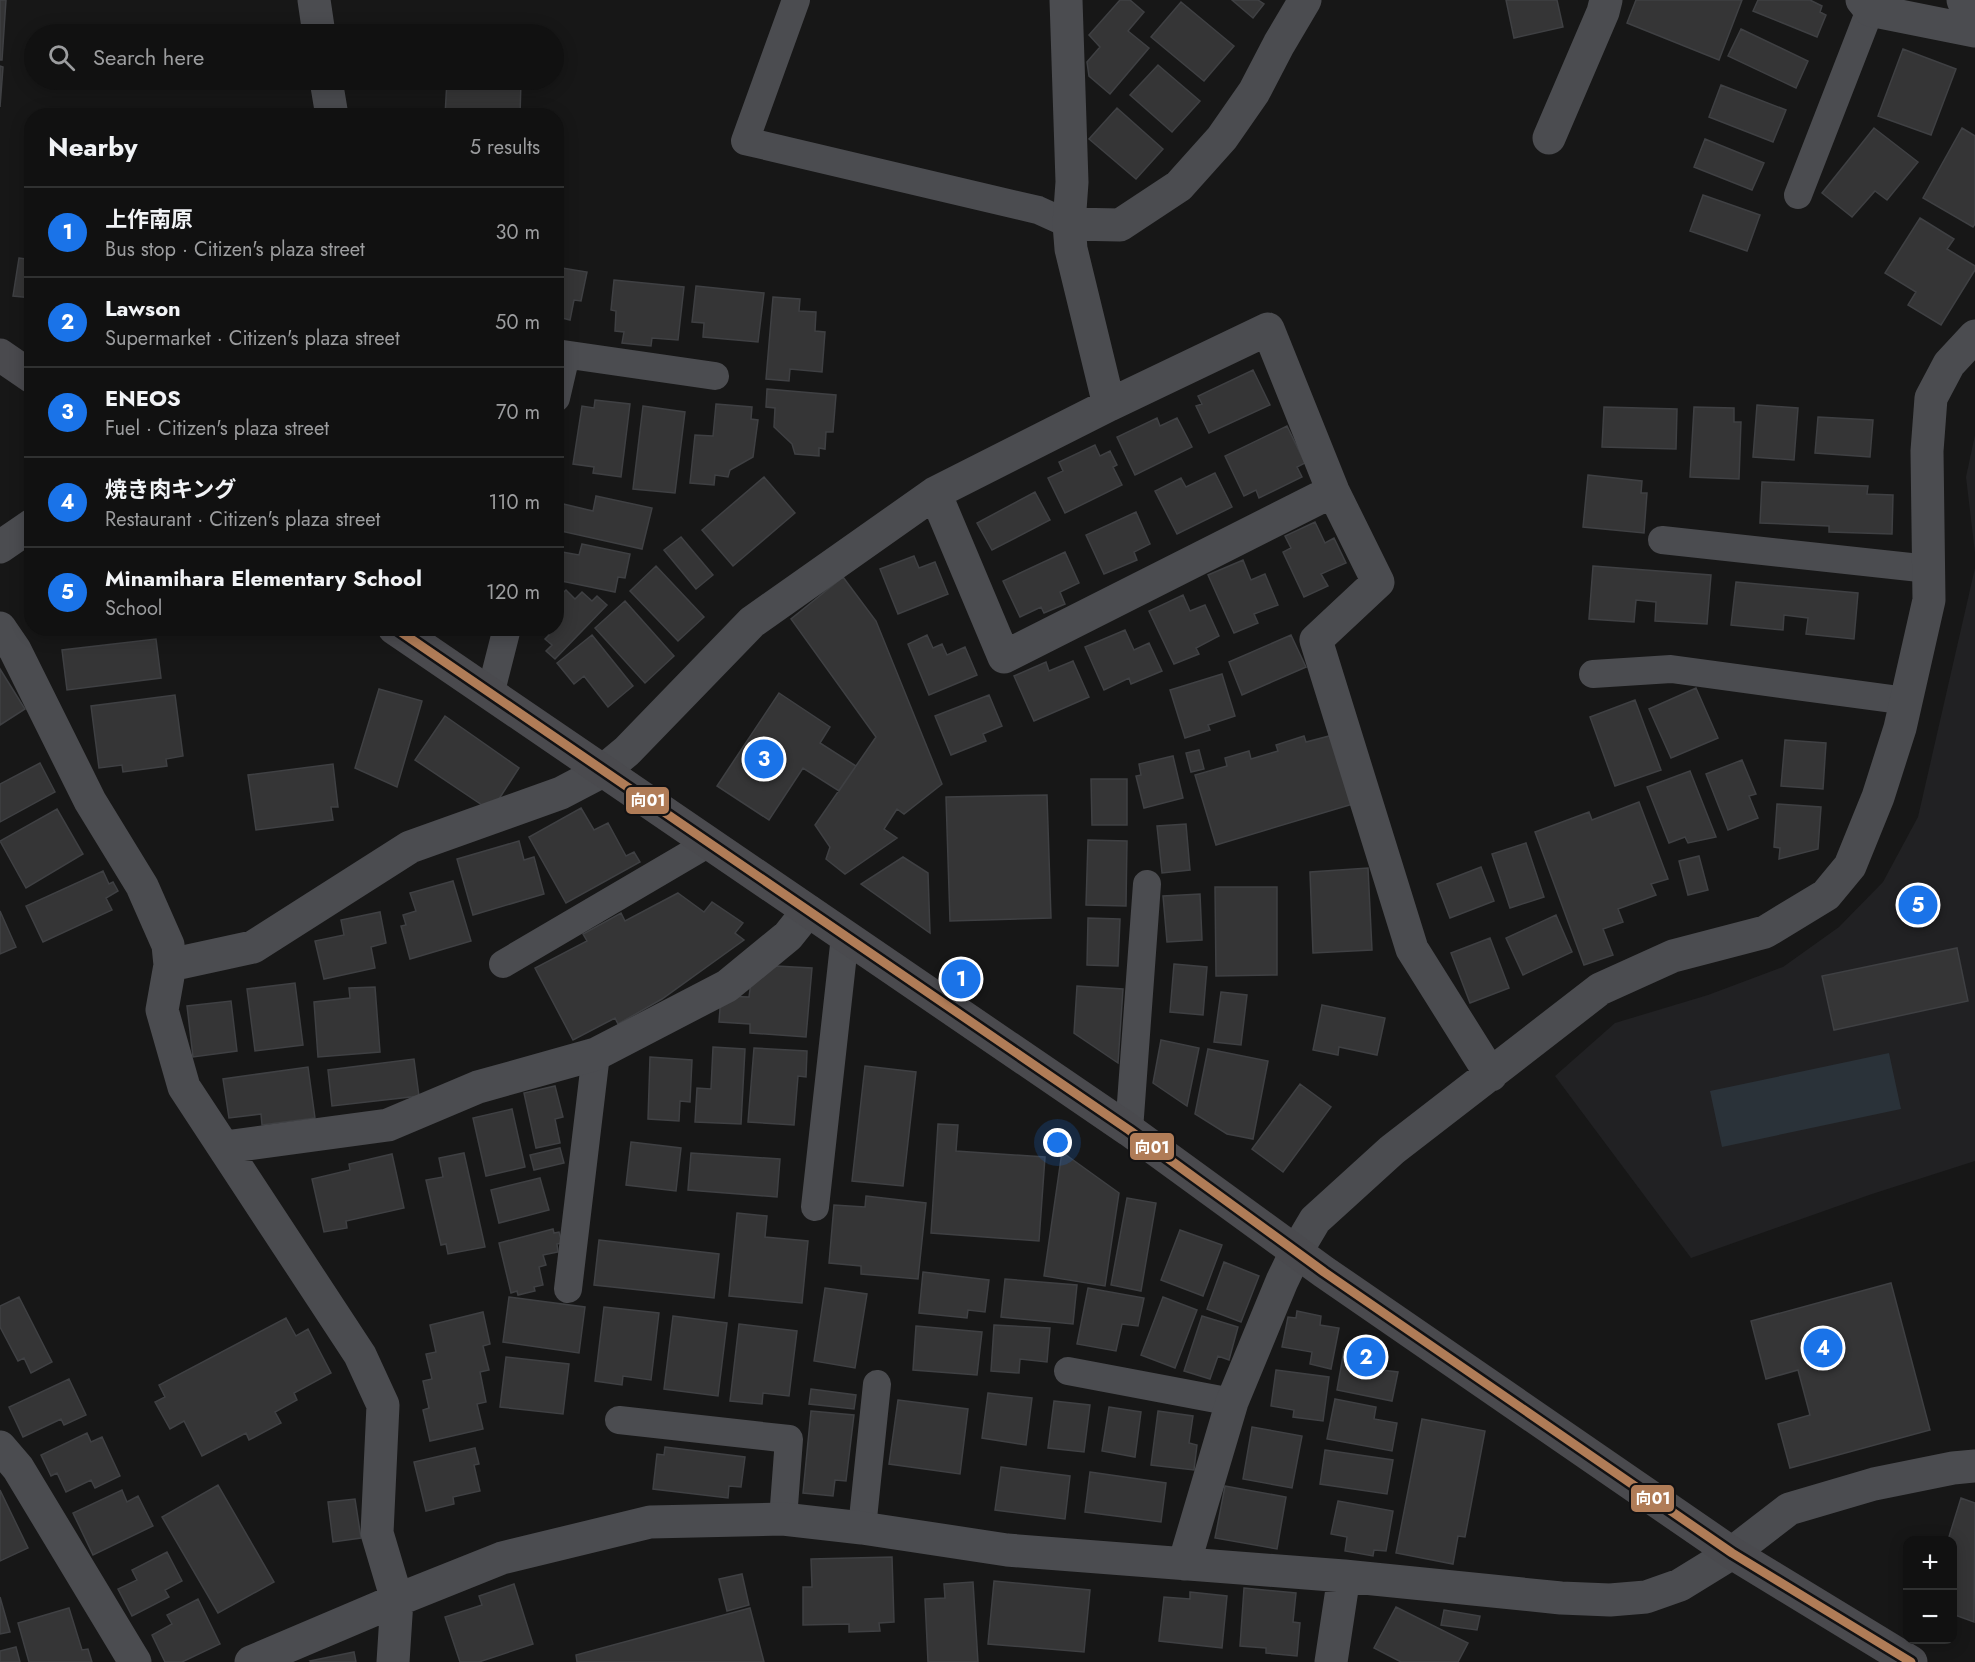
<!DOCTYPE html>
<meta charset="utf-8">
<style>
body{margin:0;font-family:Jost,"Noto Sans JP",sans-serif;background:#1e1f1f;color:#f1f3f6}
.controls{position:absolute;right:18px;bottom:18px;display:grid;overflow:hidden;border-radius:12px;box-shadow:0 3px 15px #0003}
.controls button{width:54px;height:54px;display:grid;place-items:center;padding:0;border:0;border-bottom:2px solid #303131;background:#111;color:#f1f3f6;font:30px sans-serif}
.you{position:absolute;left:1058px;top:1143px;width:21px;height:21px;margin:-15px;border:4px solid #fff;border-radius:50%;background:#1a73e8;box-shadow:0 0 0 9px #1a73e833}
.badge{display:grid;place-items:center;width:39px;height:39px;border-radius:50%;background:#1a73e8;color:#fff;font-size:20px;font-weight:700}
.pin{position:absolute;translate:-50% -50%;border:3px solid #fff;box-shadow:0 2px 6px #0006}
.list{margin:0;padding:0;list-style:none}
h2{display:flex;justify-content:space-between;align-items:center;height:78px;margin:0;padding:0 24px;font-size:26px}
h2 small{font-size:20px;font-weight:400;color:#9c9d9f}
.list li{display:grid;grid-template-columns:39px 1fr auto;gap:18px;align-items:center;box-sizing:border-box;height:90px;padding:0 24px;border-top:2px solid #303131}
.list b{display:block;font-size:22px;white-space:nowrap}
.list p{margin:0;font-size:20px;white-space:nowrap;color:#9c9d9f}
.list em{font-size:20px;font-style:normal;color:#9c9d9f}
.icon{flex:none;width:33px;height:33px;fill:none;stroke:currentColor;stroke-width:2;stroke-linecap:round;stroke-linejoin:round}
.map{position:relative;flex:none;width:1975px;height:1662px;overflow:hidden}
.search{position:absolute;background:#111;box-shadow:0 3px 15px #0003;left:24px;top:24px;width:540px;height:66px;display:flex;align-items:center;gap:15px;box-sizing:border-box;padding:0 21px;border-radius:33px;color:#9c9d9f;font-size:22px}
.panel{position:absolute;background:#111;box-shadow:0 3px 15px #0003;left:24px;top:108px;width:540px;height:528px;border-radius:24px}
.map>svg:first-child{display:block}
.built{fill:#212123}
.water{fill:#2a3239}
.building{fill:#353536;stroke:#3f4043;stroke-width:1.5}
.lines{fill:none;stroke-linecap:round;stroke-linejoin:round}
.lane{stroke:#4b4c50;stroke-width:28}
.street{stroke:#4b4c50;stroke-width:33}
.secondary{stroke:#4a4a4e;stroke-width:33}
.bus-1-casing{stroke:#111113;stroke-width:14}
.bus-1{stroke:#b07c57;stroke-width:9}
.line-badge{stroke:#111113;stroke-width:2}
.badge-label{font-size:16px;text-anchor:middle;font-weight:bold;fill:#fff}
</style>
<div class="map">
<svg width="1975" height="1662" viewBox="0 0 1975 1662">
<rect width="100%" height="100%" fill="#171717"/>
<path class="built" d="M1975 435V553L1966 477Z
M1975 568V1161L1872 1194 1691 1258 1555 1076 1615 1023 1708 995 1783 967 1839 927 1883 882 1918 817Z"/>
<path class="water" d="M1889 1053 1901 1109 1722 1147 1710 1091Z"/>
<path class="building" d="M0 0H6L2 60H0Z
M1120 0H1130L1144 12 1128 31 1149 48 1110 94 1089 76 1087 62 1100 47 1089 35Z
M1232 0H1258L1264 4 1253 18Z
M1506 0H1557L1563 27 1514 38Z
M1636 0H1742L1719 60 1627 23Z
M1758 0H1810L1822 6 1820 12 1826 15 1817 37 1753 11Z
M1181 2 1234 46 1204 81 1151 37Z
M1741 29 1808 61 1796 88 1728 56Z
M1903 49 1956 69 1931 135 1878 116Z
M1158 65 1200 101 1172 132 1130 95Z
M0 66 3 67 0 107Z
M447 80H521L520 116H445Z
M1721 85 1786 110 1773 142 1709 117Z
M1117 108 1163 149 1136 179 1089 139Z
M1874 128 1918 162 1887 200 1875 191 1852 217 1822 193Z
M1962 128 1975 136V224L1973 227 1923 198Z
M1705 139 1764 163 1752 190 1694 167Z
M1703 195 1760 215 1747 251 1690 231Z
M1920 218 1954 239 1947 249 1975 266V270L1941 325 1908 305 1916 292 1885 273Z
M19 258 32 260V298L13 296Z
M556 267 587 272 581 301 574 300 570 320 562 318 559 330 556 329Z
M614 280 684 287 678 340 652 338 651 346 622 343 624 332 615 331 616 311 611 310Z
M696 286 764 293 758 342 703 337 704 323 692 322Z
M773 297 800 299 799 311 816 312 815 331 825 332 822 372 790 369 789 381 766 379Z
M1253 370 1270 405 1209 433 1196 406 1202 404 1198 396Z
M767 389 836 395 833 432H826L825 449 819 448V456L795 454 792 444 774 427 775 408 766 407Z
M595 400 630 404 621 477 593 473 594 467 573 464 582 406 594 408Z
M716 404 752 407 751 419 758 420 753 457 730 470 728 477 715 475 714 485 690 483 695 435 713 436Z
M1757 405 1798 408 1794 460 1753 457Z
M643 406 685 412 675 493 633 489Z
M1604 407 1677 409 1676 449 1602 447Z
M1694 407 1734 408V422H1741L1739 479 1690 477Z
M1818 417 1873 420 1870 457 1815 453Z
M1157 418 1160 426 1177 418 1192 447 1135 475 1117 437Z
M1287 426 1305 463 1297 467 1302 477 1259 498 1256 490 1244 496 1225 456Z
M1095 445 1100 456 1110 451 1117 465 1113 467 1122 485 1065 513 1048 478 1063 471 1059 462Z
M1215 473 1232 507 1177 534 1155 491 1181 478 1186 487Z
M1588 475 1642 481 1641 493H1647L1644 533 1583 527Z
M764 477 795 513 733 566 702 530Z
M1762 482 1868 486 1867 494 1893 495 1892 534 1829 532V526L1760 523Z
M1035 492 1050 520 992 550 977 523Z
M596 496 652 508 642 549 556 530V517L559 503 593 511Z
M1136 512 1150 544 1134 552 1137 560 1104 574 1086 535Z
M1315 522 1325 543 1334 538 1346 563 1321 574 1328 586 1304 597 1283 552 1291 548 1285 536Z
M681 537 713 575 696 589 664 550Z
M582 544 630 554 625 578 618 577 615 592 556 580V551L579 555Z
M1065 552 1079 583 1060 592 1065 604 1044 613 1041 607 1020 617 1003 581Z
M914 556 919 568 935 562 948 594 898 614 880 569Z
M1243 560 1251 580 1265 574 1278 605 1254 614 1258 623 1234 633 1208 575Z
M656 566 704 617 678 641 630 591Z
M1593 566 1711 575 1707 624 1655 621 1656 602 1636 600 1634 622 1589 619Z
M843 577 876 621 942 784 904 814 897 809 884 829 897 838 845 874 826 859 830 847 815 825 876 737 791 619Z
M1736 582 1858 593 1854 639 1806 634 1808 618 1784 615 1783 630 1731 625Z
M566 590 575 599 582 592 592 601 597 596 607 605 555 659 546 651 552 645 545 639 549 635 543 628H556V595L558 597Z
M1183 595 1190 611 1205 605 1219 636 1196 648 1199 654 1174 664 1149 611Z
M625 601 674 656 645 683 595 628Z
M1125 630 1134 650 1149 643 1162 671 1131 684 1129 678 1104 690 1085 647Z
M592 635 633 686 608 707 584 676 574 684 557 663Z
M927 635 933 648 942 644 947 655 965 647 977 675 929 695 908 644Z
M1291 635 1306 667 1242 695 1229 662Z
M156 639 161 678 67 690 62 650Z
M1073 661 1089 697 1034 721 1014 676 1046 662 1049 671Z
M0 669 25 709 0 725Z
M1222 674 1235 716 1208 725 1210 730 1185 738 1170 690Z
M1696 688 1718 738 1671 758 1649 709Z
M379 689 422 701 397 787 355 768Z
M779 693 830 727 820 743 856 766 839 791 803 768 769 820 717 786Z
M175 695 183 756 166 759 167 766 123 772 122 765 99 768 91 706Z
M989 695 1002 726 983 734 986 741 951 755 935 716Z
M1635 700 1661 770 1615 786 1590 717Z
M445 716 519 768 497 802 482 805 415 760Z
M1333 735 1353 804 1216 845 1195 775 1227 766 1225 758 1249 751 1251 759 1278 751 1276 745 1304 736 1306 742Z
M1785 740 1826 743 1823 789 1781 786Z
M1199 750 1204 769 1191 772 1186 753Z
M1173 756 1183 798 1144 808 1136 776 1141 775 1139 764Z
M1742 760 1756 794 1749 796 1758 818 1728 830 1706 774Z
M40 763 55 792 0 822V784Z
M333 764 338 807H331L333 820 256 830 248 775Z
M1690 771 1716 837 1688 843 1685 837 1669 843 1647 787Z
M1091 779H1127V825H1092Z
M1047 795 1051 918 950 921 946 797Z
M1639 802 1668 879 1651 884 1656 895 1618 909 1623 922 1603 929 1613 955 1584 965 1535 832 1589 812 1592 820Z
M1777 804 1821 807 1818 849 1779 859 1780 848 1774 847Z
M581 808 594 830 608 823 626 856 634 852 640 862 566 903 529 837Z
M57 809 83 854 26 888 0 841Z
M1186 824 1190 870 1162 873 1157 826Z
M1088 840 1127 841 1126 906 1086 905Z
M519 841 524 860 534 857 544 894 473 915 457 859Z
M1526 843 1544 897 1510 908 1492 854Z
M1699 856 1708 890 1688 895 1679 861Z
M903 857 928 873 930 933 861 884Z
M1481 867 1494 901 1450 918 1437 884Z
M1368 868 1372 950 1313 953 1310 872Z
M103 871 109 884 113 882 118 891 106 898 112 910 43 942 26 906Z
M453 881 471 941 410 959 401 926 406 925 403 915 416 911 410 893Z
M1215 887H1277V975L1216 976Z
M678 893 704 912 712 902 743 923 735 933 744 940 662 999 618 1024 615 1018 573 1040 535 968 587 941 583 934 621 913 625 921Z
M1200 894 1202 940 1167 942 1163 896Z
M0 911 16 947 0 954Z
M380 912 386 943 371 947 375 968 324 979 315 941 344 935 341 920Z
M1556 915 1572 952 1523 975 1506 938Z
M1088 918 1120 919 1118 966 1087 965Z
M1490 938 1509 988 1470 1003 1451 953Z
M1957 948 1968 1001 1834 1030 1822 976Z
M1174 964 1207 967 1203 1015 1170 1012Z
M776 966 812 968 806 1037 750 1033V1024L719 1022 721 996 749 997 751 982Z
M295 983 303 1045 255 1051 247 989Z
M1077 986 1123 989 1118 1063 1074 1033Z
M375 987 380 1052 318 1057 314 1002 350 998 349 988Z
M1221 992 1247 995 1241 1045 1214 1042Z
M231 1001 237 1051 193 1057 187 1006Z
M1322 1005 1385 1018 1377 1055 1339 1047 1338 1055 1313 1050Z
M1161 1040 1199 1048 1187 1106 1153 1083Z
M713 1047 745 1049 741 1124 695 1122 697 1088 711 1089Z
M754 1048 807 1051 806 1077 798 1076 794 1125 748 1122Z
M1208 1049 1268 1061 1253 1139 1227 1134 1195 1114Z
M650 1057 692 1060 690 1102 680 1101 679 1121 648 1119Z
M414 1059 419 1096 332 1106 328 1070Z
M865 1066 916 1072 903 1186 852 1181Z
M308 1067 315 1118 262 1125 261 1114 229 1118 223 1079Z
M1300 1084 1331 1107 1283 1172 1252 1149Z
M555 1086 563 1117 555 1119 560 1143 536 1148 524 1093Z
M512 1109 525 1167 486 1176 473 1118Z
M938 1124 958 1125 956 1151 1045 1157 1039 1241 931 1233Z
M631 1142 681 1148 676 1191 626 1185Z
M560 1148 564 1163 534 1170 530 1155Z
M1062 1152 1119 1193 1105 1286 1044 1276Z
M464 1153 485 1247 448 1254 446 1244 441 1245 426 1180 443 1177 439 1158Z
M691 1153 780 1159 777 1197 688 1190Z
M392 1154 404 1208 346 1221 347 1228 324 1232 312 1179 350 1170 349 1164Z
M540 1178 549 1210 499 1223 491 1190Z
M866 1196 926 1203 918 1279 861 1274V1266L829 1263 834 1205 865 1207Z
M1127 1198 1156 1203 1141 1291 1111 1285Z
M737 1213 767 1216 765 1237 808 1241 802 1303 729 1296Z
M553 1229 554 1233 559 1232 562 1243 557 1244 558 1252 543 1255 546 1265 539 1267 543 1285 534 1287 535 1291 518 1295 517 1291 511 1293 499 1243Z
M1180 1230 1222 1245 1203 1296 1161 1280Z
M599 1240 719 1254 714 1298 594 1285Z
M1224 1262 1259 1276 1241 1322 1207 1309Z
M923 1272 989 1280 985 1312 968 1310 967 1318 919 1313Z
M1005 1279 1077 1285 1073 1324 1001 1317Z
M1891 1283 1930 1430 1790 1468 1778 1424 1810 1415 1798 1370 1766 1379 1751 1321Z
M825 1288 867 1294 855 1368 814 1361Z
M1088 1288 1144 1298 1138 1326 1122 1324 1116 1351 1077 1344Z
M19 1297 52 1362 31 1373 24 1358 18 1361 0 1327V1306Z
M509 1297 585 1307 579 1353 503 1342Z
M1163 1297 1197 1310 1175 1368 1141 1355Z
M604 1307 659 1313 651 1380 623 1376 622 1385 595 1381Z
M1297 1311 1321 1316 1320 1325 1339 1328 1331 1369 1310 1364 1312 1352 1282 1347 1288 1317 1296 1318Z
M483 1312 490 1344 483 1346 489 1370 480 1372 486 1402 477 1404 483 1429 430 1441 423 1410 429 1408 423 1381 432 1379 426 1354 436 1352 430 1325Z
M673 1316 727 1323 718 1396 664 1389Z
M1202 1316 1238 1327 1229 1360 1218 1356 1210 1379 1184 1371Z
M286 1318 296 1336 308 1329 331 1373 294 1393 297 1400 275 1412 281 1423 249 1440 246 1433 202 1456 184 1421 170 1429 155 1402 165 1397 159 1385Z
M739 1324 797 1331 789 1396 763 1393 762 1404 730 1401Z
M994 1325 1050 1328 1047 1362 1020 1359 1019 1373 991 1371Z
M916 1326 982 1332 977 1375 913 1370Z
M1344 1350 1384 1357 1381 1370 1398 1372 1392 1401 1337 1390Z
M506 1357 569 1364 563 1414 500 1407Z
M1276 1370 1329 1377 1323 1421 1293 1417 1294 1410 1271 1406Z
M69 1379 86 1415 64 1425 61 1419 23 1437 9 1407Z
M811 1389 856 1395 854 1409 809 1404Z
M988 1393 1032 1398 1026 1445 982 1438Z
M1335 1399 1376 1407 1374 1419 1397 1423 1392 1451 1327 1439Z
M898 1400 968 1409 960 1474 889 1464Z
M1054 1401 1090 1405 1084 1452 1048 1448Z
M1109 1407 1141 1412 1135 1457 1102 1451Z
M811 1411 854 1415 846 1481 835 1480 833 1496 803 1493Z
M1158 1411 1193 1416 1189 1443 1197 1445 1194 1470 1151 1465Z
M1422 1419 1485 1431 1465 1537 1458 1536 1453 1564 1396 1553Z
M1252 1427 1302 1436 1292 1488 1243 1479Z
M87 1433 91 1442 102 1437 120 1476 95 1488 91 1480 66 1492 57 1473 51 1476 41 1455Z
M665 1447 745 1457 741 1487 729 1486 728 1498 653 1489 657 1454 664 1455Z
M475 1448 479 1464 474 1465 480 1491 453 1497 454 1504 426 1511 414 1462Z
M1325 1450 1393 1460 1387 1494 1320 1484Z
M1001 1467 1070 1476 1065 1519 995 1510Z
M1090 1472 1166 1483 1161 1522 1085 1512Z
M218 1485 274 1582 218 1613 162 1517Z
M1225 1486 1286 1497 1277 1549 1215 1538Z
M0 1490 28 1548 0 1561Z
M122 1490 127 1502 138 1496 153 1526 93 1555 73 1513Z
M1961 1498 1975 1503 1974 1622 1952 1614V1540H1948Z
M355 1499 361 1538 333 1542 328 1502Z
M1338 1501 1393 1511 1386 1551 1374 1550 1373 1556 1345 1551 1347 1537 1331 1534Z
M167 1552 182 1581 165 1590 169 1597 132 1616 118 1589 137 1580 132 1570Z
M892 1557 894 1622 879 1623 880 1631 849 1632V1624L803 1625V1587H812L811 1559Z
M742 1574 749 1605 727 1611 719 1579Z
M994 1581 1090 1590 1084 1652 988 1644Z
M973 1582 978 1662H928L925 1599 945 1598 944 1584Z
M514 1584 533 1644 479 1662H460L445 1617 482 1605 479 1596Z
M1244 1588 1296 1593 1293 1622 1300 1623 1297 1656 1266 1653V1648L1240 1646Z
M1190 1592 1227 1596 1222 1648 1159 1641 1164 1597 1190 1599Z
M0 1597 10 1632 0 1634Z
M198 1599 220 1644 182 1662H165L152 1635 172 1624 167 1615Z
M1396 1607 1468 1643 1458 1662H1401L1374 1648Z
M69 1608 82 1650 88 1649 92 1662H29L18 1623Z
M750 1608 764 1662H577L576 1655Z
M1444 1610 1480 1616 1477 1630 1441 1625Z
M16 1647 20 1662H0V1651Z
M354 1652 356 1662H311L310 1661Z"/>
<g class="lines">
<path class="lane" d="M796 0 745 141 1038 210 1069 224
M1798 195 1870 10
M556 353 715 376
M556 398 566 355
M1662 540 1929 569
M1593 674 1671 669 1907 701
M490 695 507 628
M503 964 709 843
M1129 1130 1147 884
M815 1207 845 936
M568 1289 596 1054
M1068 1371 1232 1402
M619 1420 789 1439 783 1519
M862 1528 877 1384"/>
<path class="street" d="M314 0 319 34
M1066 0 1072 182 1069 224 1071 249 1109 405
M1862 0 1870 10 1975 31
M1963 0 1975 31
M326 80 332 116
M1549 138 1603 12 1606 0
M1069 224 1120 225 1179 186 1222 138 1254 92 1279 44 1305 0
M935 493 1004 657 1333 491
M0 547 32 525
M0 628 15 650 90 801 142 886 168 945 170 965 162 1010 184 1087 360 1355 383 1405 377 1533 397 1600 393 1662
M170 965 253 947 410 847 561 793 603 771 627 751 752 622 935 493 1109 405 1268 329 1333 491 1378 582 1316 640 1412 949 1491 1075
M225 1147 388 1125 478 1087 596 1054 727 986 788 936 808 911
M0 1447 18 1468 135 1662
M1184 1564 1232 1402 1282 1281 1296 1252 1315 1220 1392 1150 1600 989 1673 956 1765 932 1826 895 1850 866 1878 797 1900 728 1929 600 1927 451 1931 398 1949 364 1975 336
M251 1662 397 1600 502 1558 650 1522 783 1519 862 1528 1007 1550 1344 1576 1561 1598 1610 1600 1646 1597 1680 1585 1732 1553 1789 1509 1874 1484 1953 1468 1975 1466
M1331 1662 1344 1576"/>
<path class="secondary" d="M0 355 32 377
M394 628 1129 1130 1324 1272 1732 1553 1911 1662"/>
<defs>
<path id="bus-1" d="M395 628 1129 1130 1324 1272 1732 1553 1911 1662"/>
</defs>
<use href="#bus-1" class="bus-1-casing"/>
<use href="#bus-1" class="bus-1"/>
</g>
<g class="line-badge">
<rect x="625" y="786" width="45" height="29" rx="6" fill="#b07c57"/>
<rect x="1129" y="1132" width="46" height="29" rx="6" fill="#b07c57"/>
<rect x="1630" y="1484" width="45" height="29" rx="6" fill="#b07c57"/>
</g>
<g class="badge-label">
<text x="648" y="806">向01</text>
<text x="1152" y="1153">向01</text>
<text x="1653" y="1504">向01</text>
</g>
</svg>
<div class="controls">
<button>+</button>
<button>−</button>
</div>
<div class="you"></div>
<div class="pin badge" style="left:961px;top:979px">1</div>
<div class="pin badge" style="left:1366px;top:1357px">2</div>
<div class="pin badge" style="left:764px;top:759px">3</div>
<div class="pin badge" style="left:1823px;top:1348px">4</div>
<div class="pin badge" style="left:1918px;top:905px">5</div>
<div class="search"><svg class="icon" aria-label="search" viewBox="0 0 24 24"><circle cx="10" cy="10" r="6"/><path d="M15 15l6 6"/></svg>Search here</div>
<section class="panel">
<h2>Nearby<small>5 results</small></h2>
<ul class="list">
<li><span class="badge">1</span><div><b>上作南原</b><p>Bus stop · Citizen's plaza street</p></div><em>30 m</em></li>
<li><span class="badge">2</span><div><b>Lawson</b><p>Supermarket · Citizen's plaza street</p></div><em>50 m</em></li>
<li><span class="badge">3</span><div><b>ENEOS</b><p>Fuel · Citizen's plaza street</p></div><em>70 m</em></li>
<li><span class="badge">4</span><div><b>焼き肉キング</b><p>Restaurant · Citizen's plaza street</p></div><em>110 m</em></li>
<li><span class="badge">5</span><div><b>Minamihara Elementary School</b><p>School</p></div><em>120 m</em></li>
</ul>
</section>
</div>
